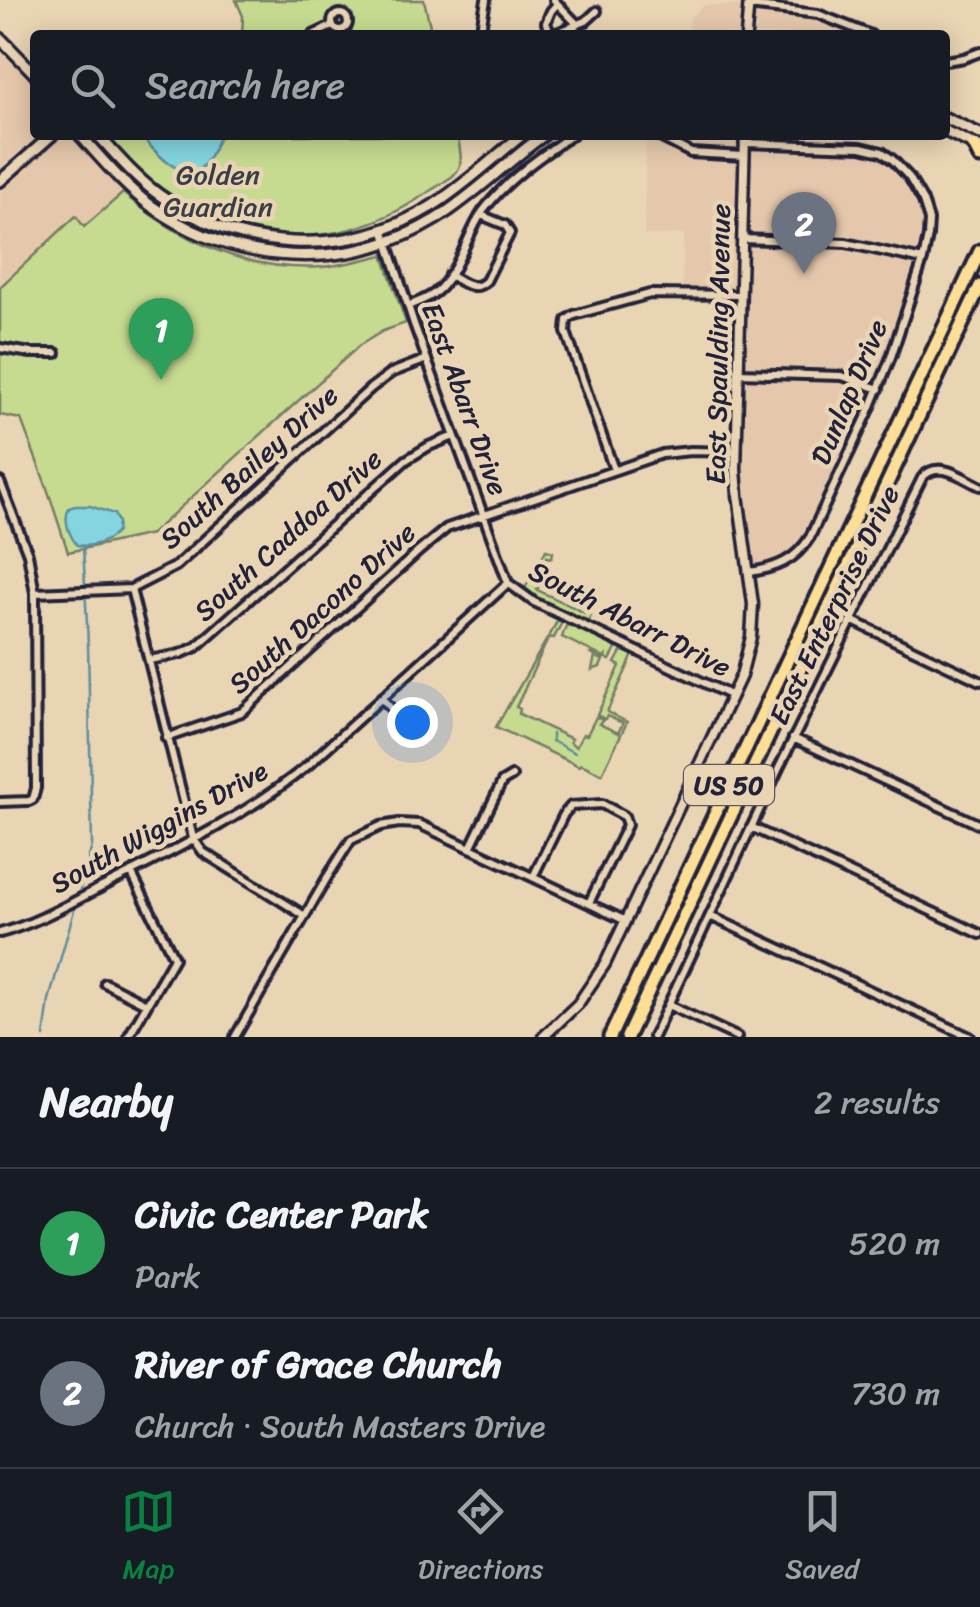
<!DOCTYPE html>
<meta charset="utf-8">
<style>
body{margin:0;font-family:Sriracha,sans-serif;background:#20242c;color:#f1f3f6}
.you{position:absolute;left:412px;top:722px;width:35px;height:35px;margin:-25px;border:8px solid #fff;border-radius:50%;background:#1a73e8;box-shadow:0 0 0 15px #1a73e833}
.badge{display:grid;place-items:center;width:65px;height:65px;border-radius:50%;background:#0b8043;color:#fff;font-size:32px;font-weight:700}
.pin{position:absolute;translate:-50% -82px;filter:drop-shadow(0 2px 5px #0008)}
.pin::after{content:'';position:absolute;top:52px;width:35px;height:30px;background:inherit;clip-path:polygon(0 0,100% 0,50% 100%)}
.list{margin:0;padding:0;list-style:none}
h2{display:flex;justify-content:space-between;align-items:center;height:130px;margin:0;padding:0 40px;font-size:42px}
h2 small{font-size:32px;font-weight:400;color:#9ea1a6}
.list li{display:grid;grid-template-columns:65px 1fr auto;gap:30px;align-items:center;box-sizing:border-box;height:150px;padding:0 40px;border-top:2px solid #363941}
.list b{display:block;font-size:38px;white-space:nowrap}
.list p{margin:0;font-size:32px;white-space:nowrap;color:#9ea1a6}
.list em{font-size:32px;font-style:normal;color:#9ea1a6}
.icon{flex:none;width:55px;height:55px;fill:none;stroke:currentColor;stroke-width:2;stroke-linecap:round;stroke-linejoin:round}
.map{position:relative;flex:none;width:980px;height:1037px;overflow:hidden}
.search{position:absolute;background:#171b24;box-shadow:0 5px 25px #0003;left:30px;right:30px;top:30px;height:110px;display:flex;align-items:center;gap:25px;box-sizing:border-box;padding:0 35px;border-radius:10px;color:#9ea1a6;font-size:38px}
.sheet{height:430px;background:#171b24}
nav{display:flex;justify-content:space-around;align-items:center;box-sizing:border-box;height:140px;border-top:2px solid #363941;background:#171b24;font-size:28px;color:#9ea1a6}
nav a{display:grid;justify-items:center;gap:5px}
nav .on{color:#0b8043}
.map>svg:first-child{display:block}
.built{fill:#e5c8ac}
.green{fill:#c6db90;stroke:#747e66;stroke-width:2.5}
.water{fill:#84d5df;stroke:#5d8d9d;stroke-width:2.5}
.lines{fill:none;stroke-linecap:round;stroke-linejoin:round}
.stream{stroke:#5d8d9d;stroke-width:2.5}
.minor-casing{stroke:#22223b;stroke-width:14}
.tertiary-casing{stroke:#22223b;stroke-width:15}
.secondary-casing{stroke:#22223b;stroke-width:16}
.trunk-casing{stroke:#22223b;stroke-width:19}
.minor{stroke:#e9d4b3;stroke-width:6}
.tertiary{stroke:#e9d4b3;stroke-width:8}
.secondary{stroke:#e9d4b3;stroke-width:9}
.trunk{stroke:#fcde96;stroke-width:11}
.labels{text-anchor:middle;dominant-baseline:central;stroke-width:9;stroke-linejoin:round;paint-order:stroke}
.shield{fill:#e9d4b3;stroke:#5e575f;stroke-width:2.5}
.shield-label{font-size:25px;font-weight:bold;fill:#22223b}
.park-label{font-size:28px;fill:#3b3e48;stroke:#e9d4b3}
.street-label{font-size:28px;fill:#22223b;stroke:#e9d4b3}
</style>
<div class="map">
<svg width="980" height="1037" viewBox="0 0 980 1037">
<rect width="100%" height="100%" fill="#e9d4b3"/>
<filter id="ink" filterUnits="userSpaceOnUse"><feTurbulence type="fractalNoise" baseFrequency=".01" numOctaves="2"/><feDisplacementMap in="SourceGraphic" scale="20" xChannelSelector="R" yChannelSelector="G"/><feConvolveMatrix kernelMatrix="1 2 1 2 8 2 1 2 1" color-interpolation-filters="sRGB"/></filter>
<g filter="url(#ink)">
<path class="built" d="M704 5 748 6 818 14 871 35H689V19Z
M0 38 35 78V135H80L129 187 84 227 75 217 0 287Z
M646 135H869L873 149 897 163 925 205 928 236 879 389 810 538 796 555 750 572 739 504 740 296 682 294 684 234 644 235Z"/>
<path class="green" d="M236 0H424L432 35H242L243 16Z
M103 135H140C156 152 175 178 201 168L220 135H457C467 175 458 172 427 193 363 237 297 247 224 223 215 220 204 218 195 214 157 196 130 166 103 135Z
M123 193C178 240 247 272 322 267 343 265 363 260 383 255L406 323 383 331 360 345 151 534 68 552 47 488 21 419 0 415V287L76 216 84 227Z
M546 550 553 552 552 558 547 557 535 582 539 585 537 590 585 613 588 609 591 615 589 621 536 598 524 590Z
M558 620 562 622 554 638 549 637 516 707 520 709 519 714 572 739 570 742 576 747 583 734 587 735 596 717 603 720 599 724 618 733 623 723 607 716 605 719 597 715 620 666 615 663 621 652 624 651 633 655 607 712 627 722 602 774 581 764 579 766 496 727Z
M570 625 614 646 616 649 610 660 606 658V656L604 658 597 654 596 657 603 660 600 667 592 670 595 656 591 654 595 653 562 637 566 626Z"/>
<path class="water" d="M140 135H220C215 145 209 163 199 169 179 181 151 147 140 135Z
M75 506H90L114 514 118 522 117 532C108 542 90 548 77 545 69 535 63 520 69 508Z"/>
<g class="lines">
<path class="stream" d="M552 734V741L575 753
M44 1037 49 1000 92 846 88 644 83 546"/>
<defs>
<path id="minor" d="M554 0 577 24
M748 6 818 14 871 35
M332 22a8 8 0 1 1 16 0a8 8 0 1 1-16 0Z
M313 35 332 26
M483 35 482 23 486 0
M551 35 546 23 551 11 557 4
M552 35 586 21 597 11
M945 61 964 58 980 52
M656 135 691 153 744 156
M744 143 861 147 882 152 893 160 909 177 923 201 929 220 928 236 923 260 891 357 870 409 810 537C795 561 776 568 750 572
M383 229 414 324 508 583 534 602 732 696
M742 239 846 243 923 260
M449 275C461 281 474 293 486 281L510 233 505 225 481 215
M408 306C417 302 428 299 436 292 458 274 467 234 483 211 506 180 541 156 572 135
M0 348 31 353H56
M738 373 842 376 879 389
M614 470 566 332 567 320 574 315 650 294 740 295
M0 482 28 554 35 593 36 788 33 799 29 801 0 802
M131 589 193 838 203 852 305 916
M35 593 131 589 176 566 371 388 391 373 427 359
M853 621 980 681
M149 660 180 654 196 647 406 460 429 446 454 436
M382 698 413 734
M166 738 242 712 419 551 447 528 662 454 691 451 737 452
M793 738 980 825
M751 827 980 934
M470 848 502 782 512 776
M533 877 564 814 571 806 602 804 624 816 627 825 589 903
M710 916 970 1037
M0 933C38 923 72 902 106 885 175 850 247 815 307 766L508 583
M105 983 146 1004
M668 1005 737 1037
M128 1037 174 958 131 872
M235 1037 328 876 351 840 381 826 399 823 419 824 626 921
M653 1037 779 768 922 478C938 459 961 477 980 486"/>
<path id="tertiary" d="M746 35 749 0
M543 1037 578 1004 605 964 741 676 751 637 753 604 738 495 736 469 745 135"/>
<path id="secondary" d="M0 38 35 74
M945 118 980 134
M945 131 979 147
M80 135C102 159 124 186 150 205 234 266 347 273 436 219 475 195 507 161 544 135
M98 135C117 156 135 177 158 194 238 253 347 259 432 206 464 186 492 159 522 135
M0 181 52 135"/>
<path id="trunk" d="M974 145 980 157
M610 1037 980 251
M627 1037 980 286"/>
</defs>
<use href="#minor" class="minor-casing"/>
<use href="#tertiary" class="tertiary-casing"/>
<use href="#secondary" class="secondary-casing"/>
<use href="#trunk" class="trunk-casing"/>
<use href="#minor" class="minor"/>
<use href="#tertiary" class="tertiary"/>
<use href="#secondary" class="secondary"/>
<use href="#trunk" class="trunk"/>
</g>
</g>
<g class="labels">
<rect class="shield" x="684" y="765" width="90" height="40" rx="8"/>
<g class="shield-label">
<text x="729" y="785">US 50</text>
</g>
<g class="park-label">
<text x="218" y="174">Golden<tspan x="218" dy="32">Guardian</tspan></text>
</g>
<g class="street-label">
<text transform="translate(718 344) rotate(-89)">East Spaulding Avenue</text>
<text transform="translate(849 392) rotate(-67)">Dunlap Drive</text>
<text transform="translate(465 399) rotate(70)">East Abarr Drive</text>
<text transform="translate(249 467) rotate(-42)">South Bailey Drive</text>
<text transform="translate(288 535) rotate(-42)">South Caddoa Drive</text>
<text transform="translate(834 605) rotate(-64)">East Enterprise Drive</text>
<text transform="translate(322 608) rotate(-42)">South Dacono Drive</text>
<text transform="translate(630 619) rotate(27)">South Abarr Drive</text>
<text transform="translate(159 827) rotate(-29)">South Wiggins Drive</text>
</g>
</g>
</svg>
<div class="you"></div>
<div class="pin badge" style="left:161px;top:380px;background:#2e9e5b">1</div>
<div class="pin badge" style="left:804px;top:274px;background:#6b7280">2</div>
<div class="search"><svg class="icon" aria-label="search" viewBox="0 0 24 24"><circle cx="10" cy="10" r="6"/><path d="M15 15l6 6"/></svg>Search here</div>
</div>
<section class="sheet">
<h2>Nearby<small>2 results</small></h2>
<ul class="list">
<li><span class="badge" style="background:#2e9e5b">1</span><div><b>Civic Center Park</b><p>Park</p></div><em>520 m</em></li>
<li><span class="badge" style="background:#6b7280">2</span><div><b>River of Grace Church</b><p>Church · South Masters Drive</p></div><em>730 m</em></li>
</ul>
</section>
<nav>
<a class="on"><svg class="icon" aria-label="map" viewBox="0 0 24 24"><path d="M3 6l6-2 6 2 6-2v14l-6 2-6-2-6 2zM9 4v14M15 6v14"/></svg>Map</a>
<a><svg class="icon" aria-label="directions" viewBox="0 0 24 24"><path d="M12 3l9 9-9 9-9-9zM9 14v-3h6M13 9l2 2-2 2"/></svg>Directions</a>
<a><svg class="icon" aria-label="saved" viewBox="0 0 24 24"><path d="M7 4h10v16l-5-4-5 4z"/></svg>Saved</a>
</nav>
